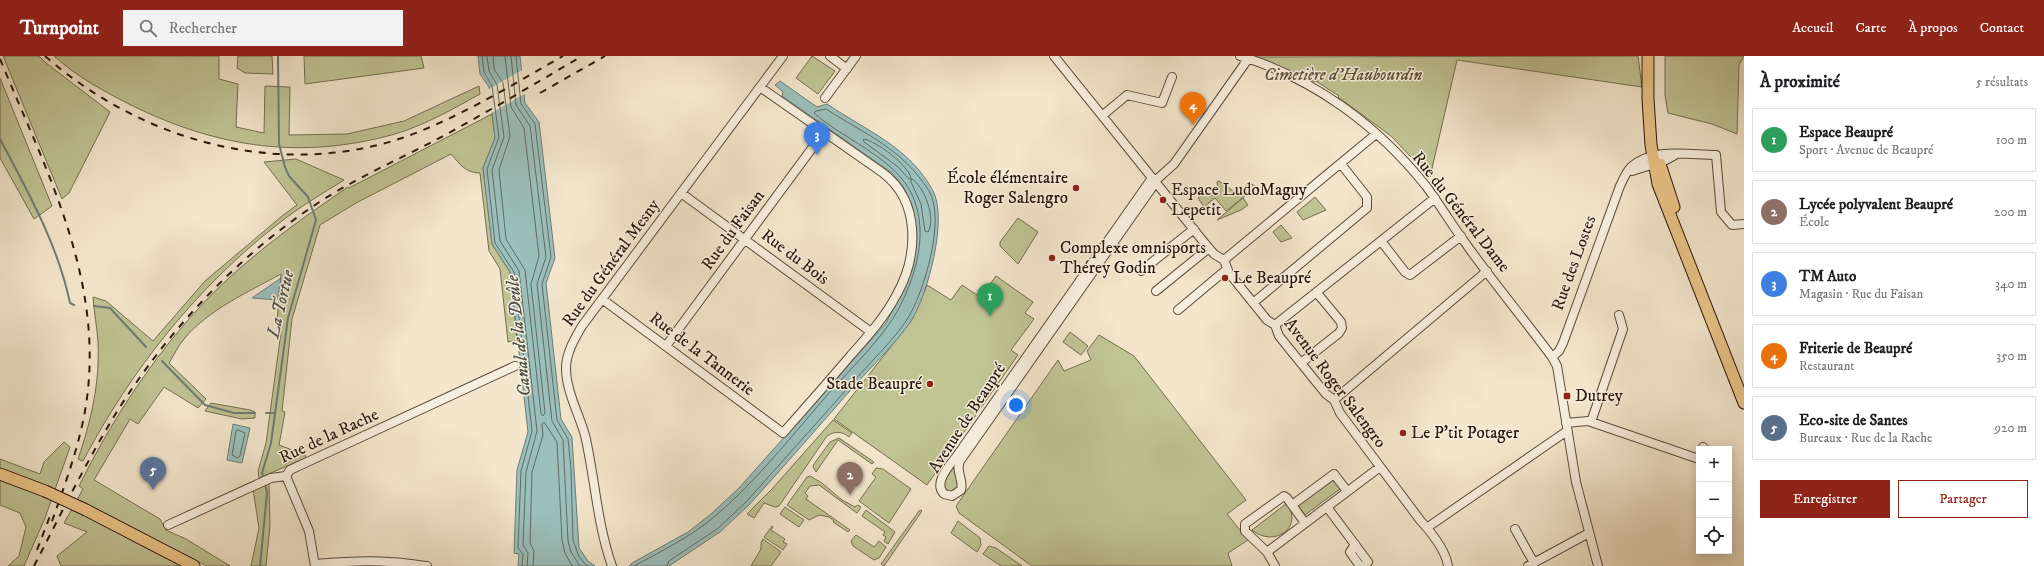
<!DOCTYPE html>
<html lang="fr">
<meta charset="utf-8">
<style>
body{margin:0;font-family:"IM FELL DW Pica",serif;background:#f2f2f2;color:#202124}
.controls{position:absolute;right:12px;bottom:12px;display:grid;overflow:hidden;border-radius:0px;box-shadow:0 2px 10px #0003}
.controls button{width:36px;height:36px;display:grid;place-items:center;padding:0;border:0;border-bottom:1px solid #e0e0e0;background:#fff;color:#202124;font:20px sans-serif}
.you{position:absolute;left:1016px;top:349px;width:14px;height:14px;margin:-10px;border:3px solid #fff;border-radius:50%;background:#1a73e8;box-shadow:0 0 0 6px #1a73e833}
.badge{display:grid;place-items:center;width:26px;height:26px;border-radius:50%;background:#8f2418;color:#fff;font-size:13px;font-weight:700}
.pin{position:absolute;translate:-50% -33px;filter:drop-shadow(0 1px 2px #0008)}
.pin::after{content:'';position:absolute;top:21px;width:14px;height:12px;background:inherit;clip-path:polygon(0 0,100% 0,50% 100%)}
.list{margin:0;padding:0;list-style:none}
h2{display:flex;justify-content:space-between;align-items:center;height:52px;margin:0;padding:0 16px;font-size:17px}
h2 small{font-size:13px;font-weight:400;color:#757577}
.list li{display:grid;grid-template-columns:26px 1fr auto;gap:12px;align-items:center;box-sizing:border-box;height:64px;margin:0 8px 8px;padding:0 8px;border:1px solid #e0e0e0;border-radius:0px}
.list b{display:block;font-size:15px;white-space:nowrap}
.list p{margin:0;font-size:13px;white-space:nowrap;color:#757577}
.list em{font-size:13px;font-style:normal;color:#757577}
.actions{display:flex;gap:8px;padding:12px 16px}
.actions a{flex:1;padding:9px 0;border:1px solid #8f2418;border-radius:0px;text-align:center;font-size:14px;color:#8f2418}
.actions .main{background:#8f2418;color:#fff}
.icon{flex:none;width:22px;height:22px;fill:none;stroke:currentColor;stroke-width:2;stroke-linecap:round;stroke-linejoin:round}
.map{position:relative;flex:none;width:1744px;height:510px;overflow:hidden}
header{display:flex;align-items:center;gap:24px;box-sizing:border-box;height:56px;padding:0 20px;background:#8f2418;color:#fff}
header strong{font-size:19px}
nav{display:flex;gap:22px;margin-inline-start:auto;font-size:14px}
.search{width:280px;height:36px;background:#f2f2f2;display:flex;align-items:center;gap:10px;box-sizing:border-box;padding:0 14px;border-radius:0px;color:#757577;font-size:15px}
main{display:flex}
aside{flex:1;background:#fff}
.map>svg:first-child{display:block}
.green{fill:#c0c394;stroke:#746d50}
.water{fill:#9bbfbb;stroke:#6d7c75}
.pier{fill:#f3e6cc}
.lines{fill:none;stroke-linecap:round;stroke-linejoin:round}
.shore{stroke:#626b63;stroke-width:1}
.stream{stroke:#6d7c75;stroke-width:2}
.minor-casing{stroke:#5b4b3b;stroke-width:10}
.major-casing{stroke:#28170b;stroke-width:13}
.minor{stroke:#f7efde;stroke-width:8}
.major{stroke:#eac386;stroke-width:11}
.rail{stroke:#28170b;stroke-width:2;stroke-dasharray:7 7;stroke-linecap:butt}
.major-bridge-casing{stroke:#28170b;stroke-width:13;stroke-linecap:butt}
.major-bridge{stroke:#eac386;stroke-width:11}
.poi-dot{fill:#8f2418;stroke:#f7efde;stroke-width:1.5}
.labels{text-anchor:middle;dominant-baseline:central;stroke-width:3;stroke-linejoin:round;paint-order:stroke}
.park-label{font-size:17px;font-style:italic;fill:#5d533b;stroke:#f7efde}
.poi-label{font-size:17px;fill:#28170b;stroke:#f7efde;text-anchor:start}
.street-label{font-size:17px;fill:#28170b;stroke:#f7efde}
.water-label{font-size:18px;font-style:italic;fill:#505249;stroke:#f7efde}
</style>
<header>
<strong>Turnpoint</strong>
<div class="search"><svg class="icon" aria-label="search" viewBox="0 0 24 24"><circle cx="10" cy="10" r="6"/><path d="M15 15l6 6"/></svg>Rechercher</div>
<nav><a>Accueil</a><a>Carte</a><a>À propos</a><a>Contact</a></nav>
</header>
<main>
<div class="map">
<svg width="1744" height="510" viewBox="0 0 1744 510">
<rect width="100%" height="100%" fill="#f3e6cc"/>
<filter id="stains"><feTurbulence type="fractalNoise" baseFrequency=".005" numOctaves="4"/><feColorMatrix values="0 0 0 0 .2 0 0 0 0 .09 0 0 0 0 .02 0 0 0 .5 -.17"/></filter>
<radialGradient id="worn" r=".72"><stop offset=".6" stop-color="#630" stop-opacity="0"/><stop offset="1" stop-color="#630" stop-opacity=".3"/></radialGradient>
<path class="green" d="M3 0H39L46 7 110 56 69 137 62 143Z
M54 0H219V23L238 28 236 71 264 77 265 30 290 31 289 79 347 78 404 65 479 30 480 38C453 53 425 69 395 78 302 104 219 92 133 50 105 36 77 21 54 0Z
M238 0H272L273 18 245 17 237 12Z
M304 0H421L424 12 305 28Z
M812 0 835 15 818 38 796 22Z
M1638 0 1642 31 1457 4 1430 121 1391 80 1338 41 1339 40 1316 25 1315 26 1257 1Z
M1665 0H1744L1739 9 1737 78 1712 68 1668 57 1665 39Z
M0 22 52 150 34 163 0 102Z
M492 58 495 82 483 112 492 188 510 216 517 284 508 286 500 213 489 195 480 117C465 117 460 108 451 98L356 147 320 169 292 263 282 355 285 356 279 389 305 399 306 402 259 422 258 415 266 387 281 276 277 266 281 218C248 236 208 254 184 283 178 290 174 299 169 307L206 343 198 352 164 331 138 368 130 363 94 424 160 463 166 474 186 483 230 510H207L77 444 83 433 79 430C117 353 173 270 239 213 273 183 310 157 348 131L349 132Z
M296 103 344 124C322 138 299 151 278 168 197 231 131 314 83 405L78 403C91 365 100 327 98 286 97 271 94 256 93 241L106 245 153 285 205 225 282 160 297 149 264 106Z
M1219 125 1239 139 1249 126 1256 131 1226 155 1215 142 1204 151 1198 142 1204 137 1211 140 1215 138 1218 134 1217 126Z
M1315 141 1326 154 1303 164 1297 156Z
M1243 142 1248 149 1241 154 1217 164Z
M1018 162 1038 176 1018 208 1000 190V186Z
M1281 169 1292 182 1281 186 1273 176Z
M996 220 1033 246 1025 257 1034 263 1011 294 1018 299 927 429 834 363 911 265 927 229 951 244 962 229 977 239 985 229 988 231Z
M1070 276 1088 290 1081 299 1063 286Z
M1099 279 1134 300 1246 444 1227 458 1248 484 1228 497 1232 510H1032L959 457 956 450 1058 304 1064 315 1091 304 1087 295Z
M211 347 250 354 255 356V362L242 363 205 355Z
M833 364 852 377 849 381C842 375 835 375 827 380L779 450 775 451 764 447 754 462 747 458 772 433Z
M839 382 874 406 872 408 838 384 816 416 813 411 814 408 830 386Z
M64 386 70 391 45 462 24 510H8L19 500 26 471 20 457 0 449V403L40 418 44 406Z
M952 411H954L958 426 957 433 950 436 945 432 944 427Z
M876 412 883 413 911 433 889 467 859 445 876 421 872 418Z
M810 420 822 427 842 444 855 451 858 449 861 451 857 457 819 429 810 430 805 437 808 440 806 443 850 474 848 476 833 466 834 465 829 461 819 459 809 464 787 449 807 421Z
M1332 423 1340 433 1305 459 1297 448Z
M269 428 270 470 266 510H251L259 472 253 433Z
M1287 447C1304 472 1274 492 1252 474Z
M785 451 804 464 799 471 780 458Z
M72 453 184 510H61L57 500 87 476 64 467Z
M866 454 895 476 888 488 884 485 886 481 883 479 885 476 862 460Z
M921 454 922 455 884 510 881 508 919 455Z
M958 465 980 482 981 489 977 496 951 477Z
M772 470 773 471 771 474 785 483 783 486 787 488 783 494 764 481Z
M856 479 874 491 879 485 886 491 879 502 874 504 853 490 851 485Z
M763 483 781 496 771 510H751L761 493V487Z
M989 490 996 492 1022 510H1001L983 498Z"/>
<path class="water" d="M478 0H520L525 47 539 66 555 202 546 227 561 363 572 381 579 492 588 505 595 510H518L519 498 514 497 517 414 528 376 510 216 492 188 483 112 495 82 489 31 480 18Z
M780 25 817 51 827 48C865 74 910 91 933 135 948 163 928 238 911 265 895 288 874 308 855 329 820 369 785 409 749 449L720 476 669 510H629L632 507 688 476 711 458 739 432 886 267 905 230 911 207 916 179 912 150 903 130 892 117 782 40 783 36 775 29Z
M281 222 277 244 252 242Z
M233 368 250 372 242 407 227 404Z"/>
<path class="pier" d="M524 13 526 37 490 58 487 34Z"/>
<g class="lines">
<path class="shore" d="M482 0 484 16 492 30 499 81 487 113 495 187 514 216 532 375 521 415 518 492 523 498 522 510
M487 0 489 15 497 29 504 81 492 114 500 185 519 215 537 375 526 416 523 489 528 497 527 510
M493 0 494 13 503 27 510 80 499 114 506 183 525 214 541 358 543 360 545 357 531 228 539 200 524 72 511 51 505 0
M511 0 516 49 530 70 546 201 537 228 552 365 563 384 568 485 571 496 580 510
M516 0 521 48 535 68 551 201 542 228 557 364 568 383 571 413 573 484 579 501 587 510
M864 83C876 85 910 110 911 123H909L897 110 864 86Z
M912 123C925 131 936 163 928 176L925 175 921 148 911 126Z
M238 374 245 377 240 400 238 402 232 399 236 375Z
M533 510 534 495 530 487 532 416 543 379 542 368 544 366 557 386 562 484 565 497 572 510
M634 510C662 495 690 481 714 461 757 425 793 378 830 336 853 310 881 284 898 254 914 224 927 184 916 149 903 104 848 87 814 57L816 55 826 53C866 79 902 92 929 135 946 163 924 236 908 262 894 284 872 304 855 324 819 365 782 405 746 446L717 473 669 505 667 510"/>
<path class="stream" d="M0 83C28 136 58 189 70 247L74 249
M94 250 110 252 146 291
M162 305 205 349 234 357H255
M266 357H274
M264 424 262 417 271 387 288 262 316 164 308 141 289 120 285 111 279 88 278 0
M260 510 267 437 265 428"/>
<defs>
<path id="minor" d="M830 0 847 13
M1054 0 1203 185 1214 198 1224 204 1229 217 1267 264 1275 269 1279 280 1326 338 1334 344 1340 357 1420 464C1430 475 1446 495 1448 510
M1240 0C1314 22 1378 70 1426 130 1440 149 1452 169 1466 188 1493 226 1524 263 1552 301L1557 310 1576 426 1598 510
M825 42 856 0
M1103 59 1127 39 1162 47 1172 21
M1632 115 1664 105 1675 99
M1152 122 956 401C949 410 933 427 944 438L952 440 961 434C964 423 955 415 960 405L1156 126
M1155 125 1174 108 1248 3
M681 137 871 276
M1381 185 1405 216 1410 219 1461 180
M1224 204 1376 78
M1141 215 1194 173
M1156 235 1209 192
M602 243 783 377C806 351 829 325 851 299 868 280 885 261 897 238 918 200 921 146 883 117L760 31
M1253 247 1367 152V141L1341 108
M1178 254 1227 213
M1275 269 1435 142
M666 290 824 76
M1552 301 1559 295 1563 287 1620 130C1623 124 1626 116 1631 111 1653 91 1689 99 1716 99L1721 156 1732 169 1744 168
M1301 307 1339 277 1342 272 1341 266 1317 237
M1334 344 1487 215
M1591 366 1623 273 1619 259
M1566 367 1588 365 1699 403
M1703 393V391
M286 420 309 475 315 510
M1292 449 1334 418 1347 435
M1327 451 1368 506 1364 510
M168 469 271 422 286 420 290 414 515 310
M1428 471 1567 375
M1515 473 1534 507
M1355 488 1350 496 1360 510
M1267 496 1380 411
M315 508C339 506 365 504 390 506 402 506 414 509 427 510
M612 510C597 468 595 422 585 379 579 358 566 335 566 312 566 297 575 282 582 270L783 0
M1275 510 1267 496 1245 475V468L1284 440 1287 442 1305 467
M1528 510 1589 477"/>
<path id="major" d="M1648 0V43L1651 89 1658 128 1744 347
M1660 108 1674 151
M0 418 45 435
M86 454 194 510"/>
</defs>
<use href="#minor" class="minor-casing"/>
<use href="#major" class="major-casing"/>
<use href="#minor" class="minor"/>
<use href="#major" class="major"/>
<path class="rail" d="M45 0C142 85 278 123 402 82 455 64 514 28 563 0
M0 3C47 117 107 228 85 355 78 394 64 431 51 468
M540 37 605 0
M37 494 50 460
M34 510C61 458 87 404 118 354 168 275 235 203 312 151 350 125 393 106 434 85 484 58 533 29 582 0"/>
<defs>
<path id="major-bridge" d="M45 435 86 454"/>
</defs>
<use href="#major-bridge" class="major-bridge-casing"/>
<use href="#major-bridge" class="major-bridge"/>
</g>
<g class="poi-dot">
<circle cx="1076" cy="132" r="4"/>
<circle cx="1163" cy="144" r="4"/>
<circle cx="1052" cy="202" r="4"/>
<circle cx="1225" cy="222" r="4"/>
<circle cx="930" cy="328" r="4"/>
<rect x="1563" y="336" width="8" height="8" rx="2"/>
<circle cx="1403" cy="377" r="4"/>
</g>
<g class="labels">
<g class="park-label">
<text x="1343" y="19">Cimetière d'Haubourdin</text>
</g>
<g class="poi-label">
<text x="1068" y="122" text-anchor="end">École élémentaire<tspan x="1068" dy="20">Roger Salengro</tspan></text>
<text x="1171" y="134">Espace LudoMaguy<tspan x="1171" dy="20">Lepetit</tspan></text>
<text x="1060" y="192">Complexe omnisports<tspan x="1060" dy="20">Thérey Godin</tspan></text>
<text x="1233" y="222">Le Beaupré</text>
<text x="922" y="328" text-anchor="end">Stade Beaupré</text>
<text x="1575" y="340">Dutrey</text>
<text x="1411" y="377">Le P’tit Potager</text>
</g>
<g class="street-label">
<text transform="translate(1461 156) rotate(52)">Rue du Général Dame</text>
<text transform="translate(733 174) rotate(-54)">Rue du Faisan</text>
<text transform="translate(795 201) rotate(37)">Rue du Bois</text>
<text transform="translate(611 207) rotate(-54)">Rue du Général Mesny</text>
<text transform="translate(1574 207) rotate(-70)">Rue des Lostes</text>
<text transform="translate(702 298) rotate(37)">Rue de la Tannerie</text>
<text transform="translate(1335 327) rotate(53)">Avenue Roger Salengro</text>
<text transform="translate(967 362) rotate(-57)">Avenue de Beaupré</text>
<text transform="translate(329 380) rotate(-25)">Rue de la Rache</text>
</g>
<g class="water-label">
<text transform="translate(281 248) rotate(-77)">La Tortue</text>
<text transform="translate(519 280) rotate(-96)">Canal de la Deûle</text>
</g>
</g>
<rect width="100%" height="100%" filter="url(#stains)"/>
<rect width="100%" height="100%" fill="url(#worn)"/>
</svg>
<div class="controls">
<button>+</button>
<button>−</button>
<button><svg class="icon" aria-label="locate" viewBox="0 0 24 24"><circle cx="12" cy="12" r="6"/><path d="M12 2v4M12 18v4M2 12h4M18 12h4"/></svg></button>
</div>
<div class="you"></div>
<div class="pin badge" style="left:990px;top:260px;background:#2e9e5b">1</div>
<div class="pin badge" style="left:850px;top:439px;background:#8d6e63">2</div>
<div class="pin badge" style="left:817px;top:99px;background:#3f7fe0">3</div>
<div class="pin badge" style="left:1193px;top:69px;background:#e8710a">4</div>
<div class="pin badge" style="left:153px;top:434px;background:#5c6f8a">5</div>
</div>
<aside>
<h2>À proximité<small>5 résultats</small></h2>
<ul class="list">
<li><span class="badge" style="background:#2e9e5b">1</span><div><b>Espace Beaupré</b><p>Sport · Avenue de Beaupré</p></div><em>100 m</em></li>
<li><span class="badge" style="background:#8d6e63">2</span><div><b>Lycée polyvalent Beaupré</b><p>École</p></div><em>200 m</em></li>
<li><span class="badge" style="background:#3f7fe0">3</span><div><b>TM Auto</b><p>Magasin · Rue du Faisan</p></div><em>340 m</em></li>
<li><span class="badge" style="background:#e8710a">4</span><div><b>Friterie de Beaupré</b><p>Restaurant</p></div><em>350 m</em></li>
<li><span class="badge" style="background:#5c6f8a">5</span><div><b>Eco-site de Santes</b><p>Bureaux · Rue de la Rache</p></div><em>920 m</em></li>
</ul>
<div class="actions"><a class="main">Enregistrer</a><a>Partager</a></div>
</aside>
</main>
